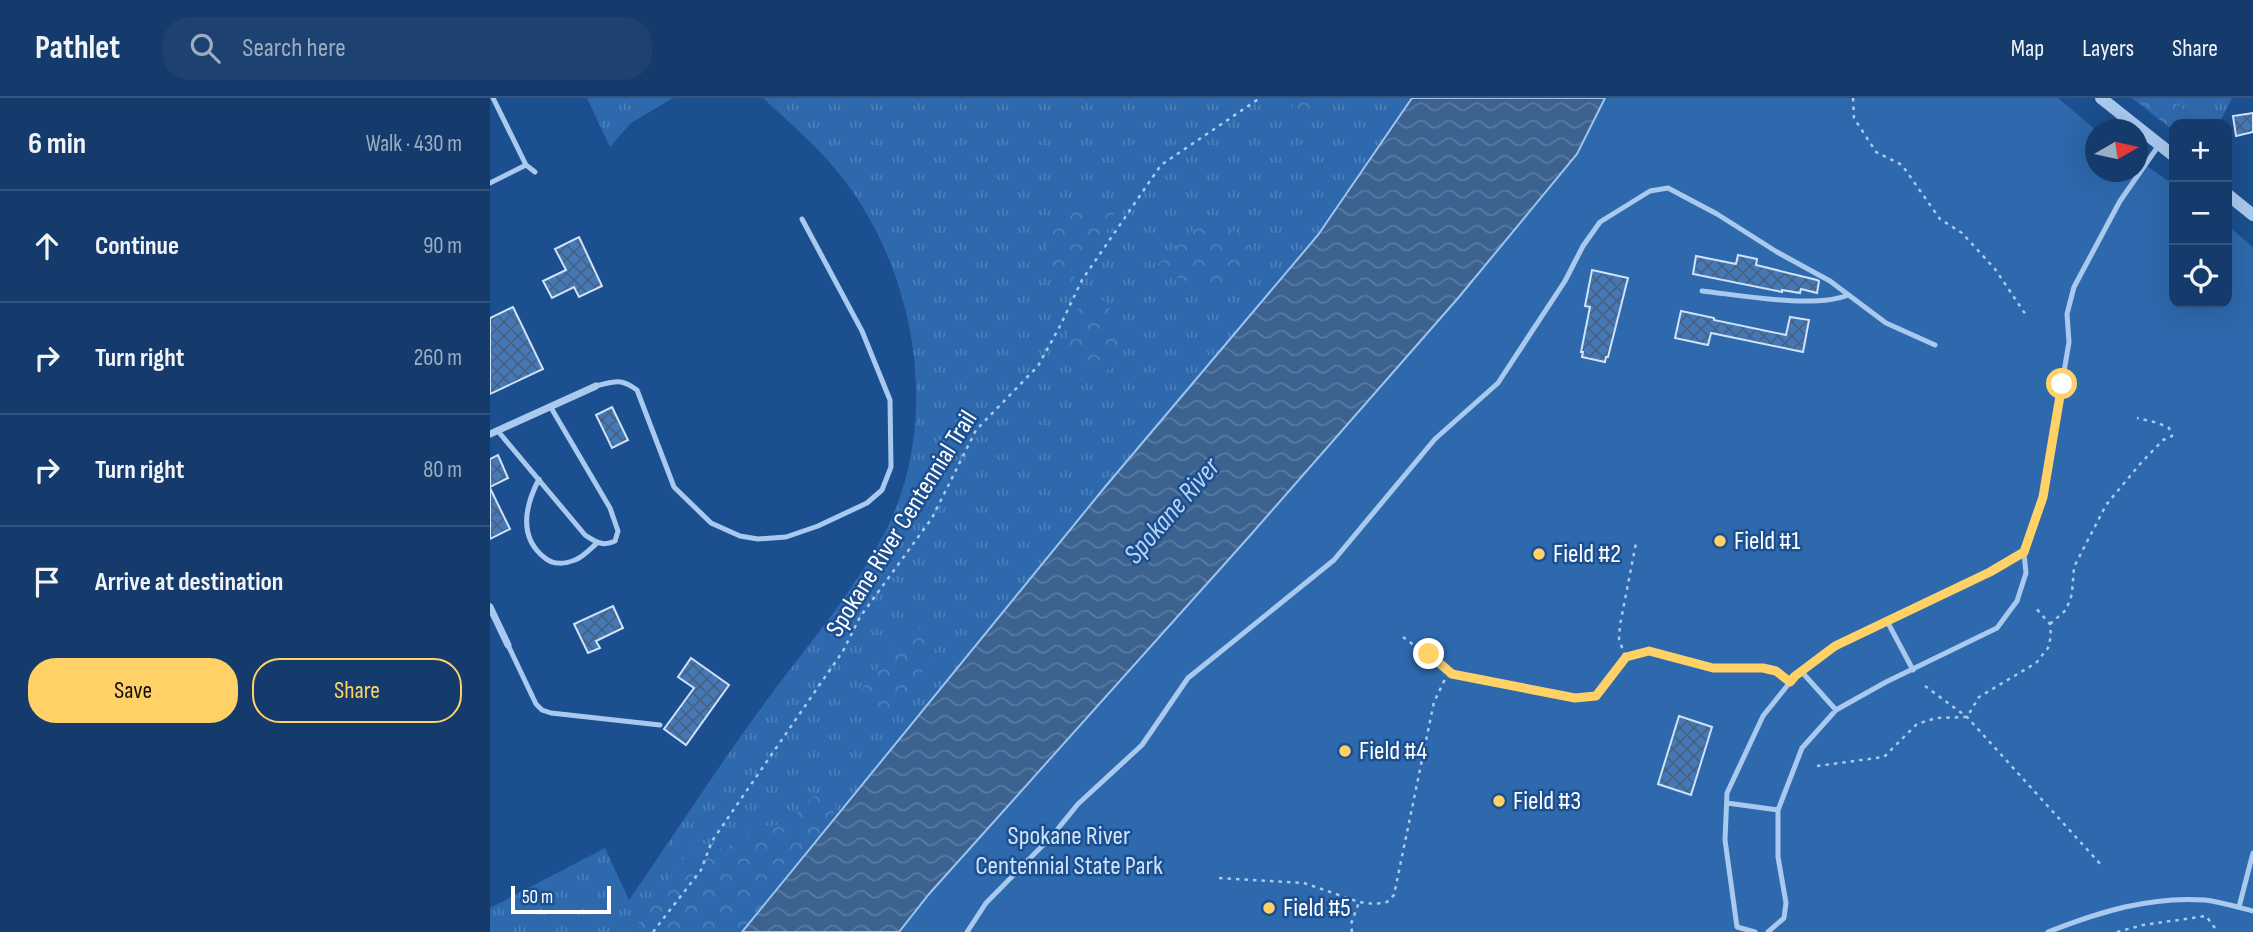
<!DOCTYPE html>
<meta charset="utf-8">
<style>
body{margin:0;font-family:"Sofia Sans Condensed",sans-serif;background:#1d4271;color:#f1f3f6}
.controls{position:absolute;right:21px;top:21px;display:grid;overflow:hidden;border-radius:14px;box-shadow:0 7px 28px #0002}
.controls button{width:63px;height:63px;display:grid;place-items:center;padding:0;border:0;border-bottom:2px solid #33557e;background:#143b6b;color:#f1f3f6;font:35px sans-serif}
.compass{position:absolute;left:1595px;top:21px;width:63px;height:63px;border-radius:50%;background:#143b6b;box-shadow:0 7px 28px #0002;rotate:81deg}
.scale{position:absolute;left:21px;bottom:18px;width:100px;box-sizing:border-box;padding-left:7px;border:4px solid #fff;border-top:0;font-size:19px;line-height:24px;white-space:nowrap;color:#fff;-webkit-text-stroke:5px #1b4f8f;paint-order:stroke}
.stop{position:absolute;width:21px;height:21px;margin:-16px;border:5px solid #ffd166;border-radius:50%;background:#fff}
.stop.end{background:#ffd166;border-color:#fff;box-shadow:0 2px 7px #0008}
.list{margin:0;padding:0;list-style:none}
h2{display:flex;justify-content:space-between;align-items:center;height:91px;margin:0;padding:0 28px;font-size:30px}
h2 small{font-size:23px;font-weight:400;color:#9dadc1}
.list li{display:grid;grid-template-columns:46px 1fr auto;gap:21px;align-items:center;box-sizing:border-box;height:112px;padding:0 28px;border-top:2px solid #33557e}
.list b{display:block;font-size:26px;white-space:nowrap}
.list em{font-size:23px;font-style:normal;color:#9dadc1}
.actions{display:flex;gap:14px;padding:21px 28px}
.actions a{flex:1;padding:16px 0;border:2px solid #ffd166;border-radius:28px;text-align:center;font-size:24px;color:#ffd166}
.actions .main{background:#ffd166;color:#111}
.icon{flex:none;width:38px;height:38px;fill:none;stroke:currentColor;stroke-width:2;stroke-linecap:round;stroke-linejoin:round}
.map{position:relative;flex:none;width:1763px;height:834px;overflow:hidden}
header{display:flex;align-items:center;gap:42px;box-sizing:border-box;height:98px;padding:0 35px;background:#143b6b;border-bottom:2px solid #33557e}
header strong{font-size:33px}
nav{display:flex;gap:38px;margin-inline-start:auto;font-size:24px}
.search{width:490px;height:63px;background:#1d4271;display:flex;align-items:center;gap:18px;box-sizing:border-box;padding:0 24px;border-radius:28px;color:#9dadc1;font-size:26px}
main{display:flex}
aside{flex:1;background:#143b6b}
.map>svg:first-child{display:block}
.grass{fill:url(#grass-tufts)}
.forest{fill:url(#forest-crowns)}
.green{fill:#2e69ad}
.water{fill:url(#water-waves);stroke:#9cc4f0;stroke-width:2}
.building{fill:url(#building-cross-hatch);stroke:#cfe3fa;stroke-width:2}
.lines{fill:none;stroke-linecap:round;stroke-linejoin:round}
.path{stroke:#a9c9ee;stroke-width:2.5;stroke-dasharray:3.5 5;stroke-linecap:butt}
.service{stroke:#a9c9ee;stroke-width:5}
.minor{stroke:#a9c9ee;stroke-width:7}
.tertiary{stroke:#a9c9ee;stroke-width:12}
.route{stroke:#ffd166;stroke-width:9}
.poi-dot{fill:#ffd166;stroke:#1b4f8f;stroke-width:2.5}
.labels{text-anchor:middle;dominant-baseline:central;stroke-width:5;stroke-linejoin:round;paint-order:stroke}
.street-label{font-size:26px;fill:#fff;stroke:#1b4f8f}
.poi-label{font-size:26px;fill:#fff;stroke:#1b4f8f;text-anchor:start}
.park-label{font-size:26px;fill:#cfe3fa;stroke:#1b4f8f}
.water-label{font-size:28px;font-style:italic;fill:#b5d3f5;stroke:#1b4f8f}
</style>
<header>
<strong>Pathlet</strong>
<div class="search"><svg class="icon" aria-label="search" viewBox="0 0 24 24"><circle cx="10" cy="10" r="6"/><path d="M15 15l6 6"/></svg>Search here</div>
<nav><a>Map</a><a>Layers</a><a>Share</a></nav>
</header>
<main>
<aside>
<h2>6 min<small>Walk · 430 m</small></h2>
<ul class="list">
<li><svg class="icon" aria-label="ahead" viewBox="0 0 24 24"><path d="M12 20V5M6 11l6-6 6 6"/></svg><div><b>Continue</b></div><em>90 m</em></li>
<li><svg class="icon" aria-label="right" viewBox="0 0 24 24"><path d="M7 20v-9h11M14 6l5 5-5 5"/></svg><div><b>Turn right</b></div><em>260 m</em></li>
<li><svg class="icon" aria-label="right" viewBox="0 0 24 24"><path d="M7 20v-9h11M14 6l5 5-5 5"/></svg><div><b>Turn right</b></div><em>80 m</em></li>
<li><svg class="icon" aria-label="arrive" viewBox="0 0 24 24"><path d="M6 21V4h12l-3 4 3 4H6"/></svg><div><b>Arrive at destination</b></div></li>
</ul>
<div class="actions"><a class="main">Save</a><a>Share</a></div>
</aside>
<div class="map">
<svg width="1763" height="834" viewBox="0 0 1763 834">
<defs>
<pattern id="grass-tufts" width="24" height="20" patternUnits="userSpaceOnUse" patternTransform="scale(1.75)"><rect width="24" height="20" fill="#2e69ad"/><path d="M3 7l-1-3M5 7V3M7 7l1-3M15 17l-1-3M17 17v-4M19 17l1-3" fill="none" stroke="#4d80b9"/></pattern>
<pattern id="forest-crowns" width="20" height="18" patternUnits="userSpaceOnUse" patternTransform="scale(1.75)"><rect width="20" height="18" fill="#2e69ad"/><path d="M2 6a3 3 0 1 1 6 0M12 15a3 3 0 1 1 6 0" fill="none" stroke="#4d80b9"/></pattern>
<pattern id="water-waves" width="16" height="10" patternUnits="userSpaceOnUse" patternTransform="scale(1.75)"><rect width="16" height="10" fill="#3c6290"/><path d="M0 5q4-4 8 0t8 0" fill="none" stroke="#597aa1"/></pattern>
<pattern id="building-cross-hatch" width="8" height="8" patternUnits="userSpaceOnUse" patternTransform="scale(1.75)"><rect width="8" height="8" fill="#4478b7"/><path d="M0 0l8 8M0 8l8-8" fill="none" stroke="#486282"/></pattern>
</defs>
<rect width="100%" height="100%" fill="#1b4f8f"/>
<path class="grass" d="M97 0H183L141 25 120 49Z
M273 0H805L802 11 810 19C825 19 832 12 840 0H922L828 137 615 389 344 721 345 704 323 699 305 717 283 729 266 728 235 751 214 746 200 753 142 834H0V810L115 750 139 802C184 737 227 670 274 606 314 551 361 498 393 438 451 329 429 185 358 87 334 54 303 28 273 0Z
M1679 0H1742L1729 26H1711Z"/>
<path class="forest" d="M805 0H840C832 12 825 19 810 19L802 11Z
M1642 0H1679L1711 26H1684V33Z
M612 107 624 113 623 124 578 188 559 178 554 160 568 121 583 112Z
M706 129 743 132 760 141 759 152 738 187 721 192 685 179 668 167Z
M613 202C632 223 635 256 613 277 609 280 602 282 597 284 587 262 565 233 587 212 593 206 606 204 613 202Z
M424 531 435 532 447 548 415 606 395 619 369 613 367 598 408 543Z
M336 697 345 704 344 721 252 834H142L199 753 214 746 235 751 266 728 283 729 305 717 322 699Z"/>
<path class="green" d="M1115 0H1568L1606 32 1605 74H1647L1648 62 1684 87V205H1737V127L1763 149V834H409L439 796 757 441 969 199 1087 56Z"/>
<path class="water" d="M922 0H1115L1087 56 969 199 757 441 439 796 409 834H252L615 389 828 137Z"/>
<path class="building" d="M1763 15V34L1746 38 1743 18Z
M89 139 112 188 89 199 84 189 62 200 53 183 76 172 65 151Z
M1248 157 1267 161 1266 167 1327 182 1329 183 1327 195 1311 191 1310 195 1292 192V194L1203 176 1206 158 1246 166Z
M1102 172 1138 180 1118 259H1116L1115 264 1092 259 1093 254H1091L1100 209 1095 208Z
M23 209 53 271 0 296V220Z
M1191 213 1224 220V222L1296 237 1300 219 1319 222 1313 254 1221 235 1218 247 1185 240Z
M122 309 138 342 122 350 106 317Z
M8 357 18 380 0 389V361Z
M0 390 20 431 0 441Z
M123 508 133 530 106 543 110 550 98 555 84 526Z
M201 560 239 587 196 647 174 631 204 590 188 579Z
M1189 618 1222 629 1201 697 1168 686Z"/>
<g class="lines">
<path class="path" d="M1363 0 1364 20 1386 54 1412 67 1450 121 1472 135 1505 171 1536 217
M1560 526 1576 512 1582 496 1584 469 1616 407 1650 366 1673 342 1682 338 1679 330 1668 325 1647 320
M913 539 962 576
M1135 558 1129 541 1130 527 1146 445
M1435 588 1477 619 1613 769
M1327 668 1394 659 1427 626 1446 620 1477 619 1489 599 1546 565 1558 550 1561 538 1560 526 1544 508
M729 780 814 785 869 804 885 806 897 804 904 797 944 604 956 579 962 576 1085 600 1106 598 1136 559 1159 553 1223 570H1273L1286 573 1294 579
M163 834 211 772 222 743 353 553 370 519 442 420 486 332 548 268 570 228 592 182 671 67 770 0
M862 834 861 826 869 804
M1627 834 1653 827 1716 818 1728 834"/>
<path class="service" d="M3 0 36 67
M0 85 36 67 45 74
M1212 193C1249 197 1325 211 1358 197
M106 288C125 283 131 280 147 292L184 389 221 425 250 438 268 441 296 439 328 428 377 405 392 392 401 369 400 302 372 233 312 121
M7 332 95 437C106 444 113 449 125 443L128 433 120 410 60 308
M49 381C35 408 28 439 55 460 63 467 75 466 85 462 93 459 100 451 107 445
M1397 523 1423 572
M18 547 46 606 52 612 61 615 170 627
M1311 573 1346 612
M1237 705 1288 712
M1749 809 1763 755
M477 834 496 805 562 738 588 706 652 647 698 580 844 462 945 341 1008 285 1075 183 1093 148 1110 124 1160 93 1178 90 1227 116 1287 154 1340 183 1396 225 1445 247
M1265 834 1247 829 1235 742 1237 695 1273 618 1305 578 1345 549 1500 475 1534 455 1553 399 1579 244 1577 216 1584 189 1630 103 1669 47
M1278 834 1294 820 1296 805 1288 759V712L1312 650 1346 612 1396 584 1507 530 1527 503 1536 475 1534 455
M1558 834C1609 814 1660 798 1715 802 1731 804 1747 809 1763 813"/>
<path class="minor" d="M0 336 106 288
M0 509 18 547"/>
<path class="tertiary" d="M1611 0 1684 58
M1737 96 1763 117"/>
</g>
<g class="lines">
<path class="route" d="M939 556 962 576 1085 600 1106 598 1136 559 1159 553 1223 570H1273L1286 573 1300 584 1305 578 1345 548 1500 474 1534 454 1553 399 1572 286"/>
</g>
<g class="poi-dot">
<circle cx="1230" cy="443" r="7"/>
<circle cx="1049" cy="456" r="7"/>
<circle cx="855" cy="653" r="7"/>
<circle cx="1009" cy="703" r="7"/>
<circle cx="779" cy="810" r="7"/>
</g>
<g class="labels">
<g class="street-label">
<text transform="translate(412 426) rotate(-58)">Spokane River Centennial Trail</text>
</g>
<g class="poi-label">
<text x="1244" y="443">Field #1</text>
<text x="1063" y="456">Field #2</text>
<text x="869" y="653">Field #4</text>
<text x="1023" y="703">Field #3</text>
<text x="793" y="810">Field #5</text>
</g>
<g class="park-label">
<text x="579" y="738">Spokane River<tspan x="579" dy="30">Centennial State Park</tspan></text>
</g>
<g class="water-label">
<text transform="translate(682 413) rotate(-49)">Spokane River</text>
</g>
</g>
</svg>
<div class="controls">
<button>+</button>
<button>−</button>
<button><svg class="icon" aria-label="locate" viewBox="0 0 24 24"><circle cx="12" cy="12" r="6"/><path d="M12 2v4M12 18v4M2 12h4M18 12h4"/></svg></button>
</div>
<svg class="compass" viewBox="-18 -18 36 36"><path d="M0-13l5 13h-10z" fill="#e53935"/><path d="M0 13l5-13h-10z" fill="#9dadc1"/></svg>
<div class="scale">50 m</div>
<div class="stop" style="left:1572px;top:286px"></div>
<div class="stop end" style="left:939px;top:556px"></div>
</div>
</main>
